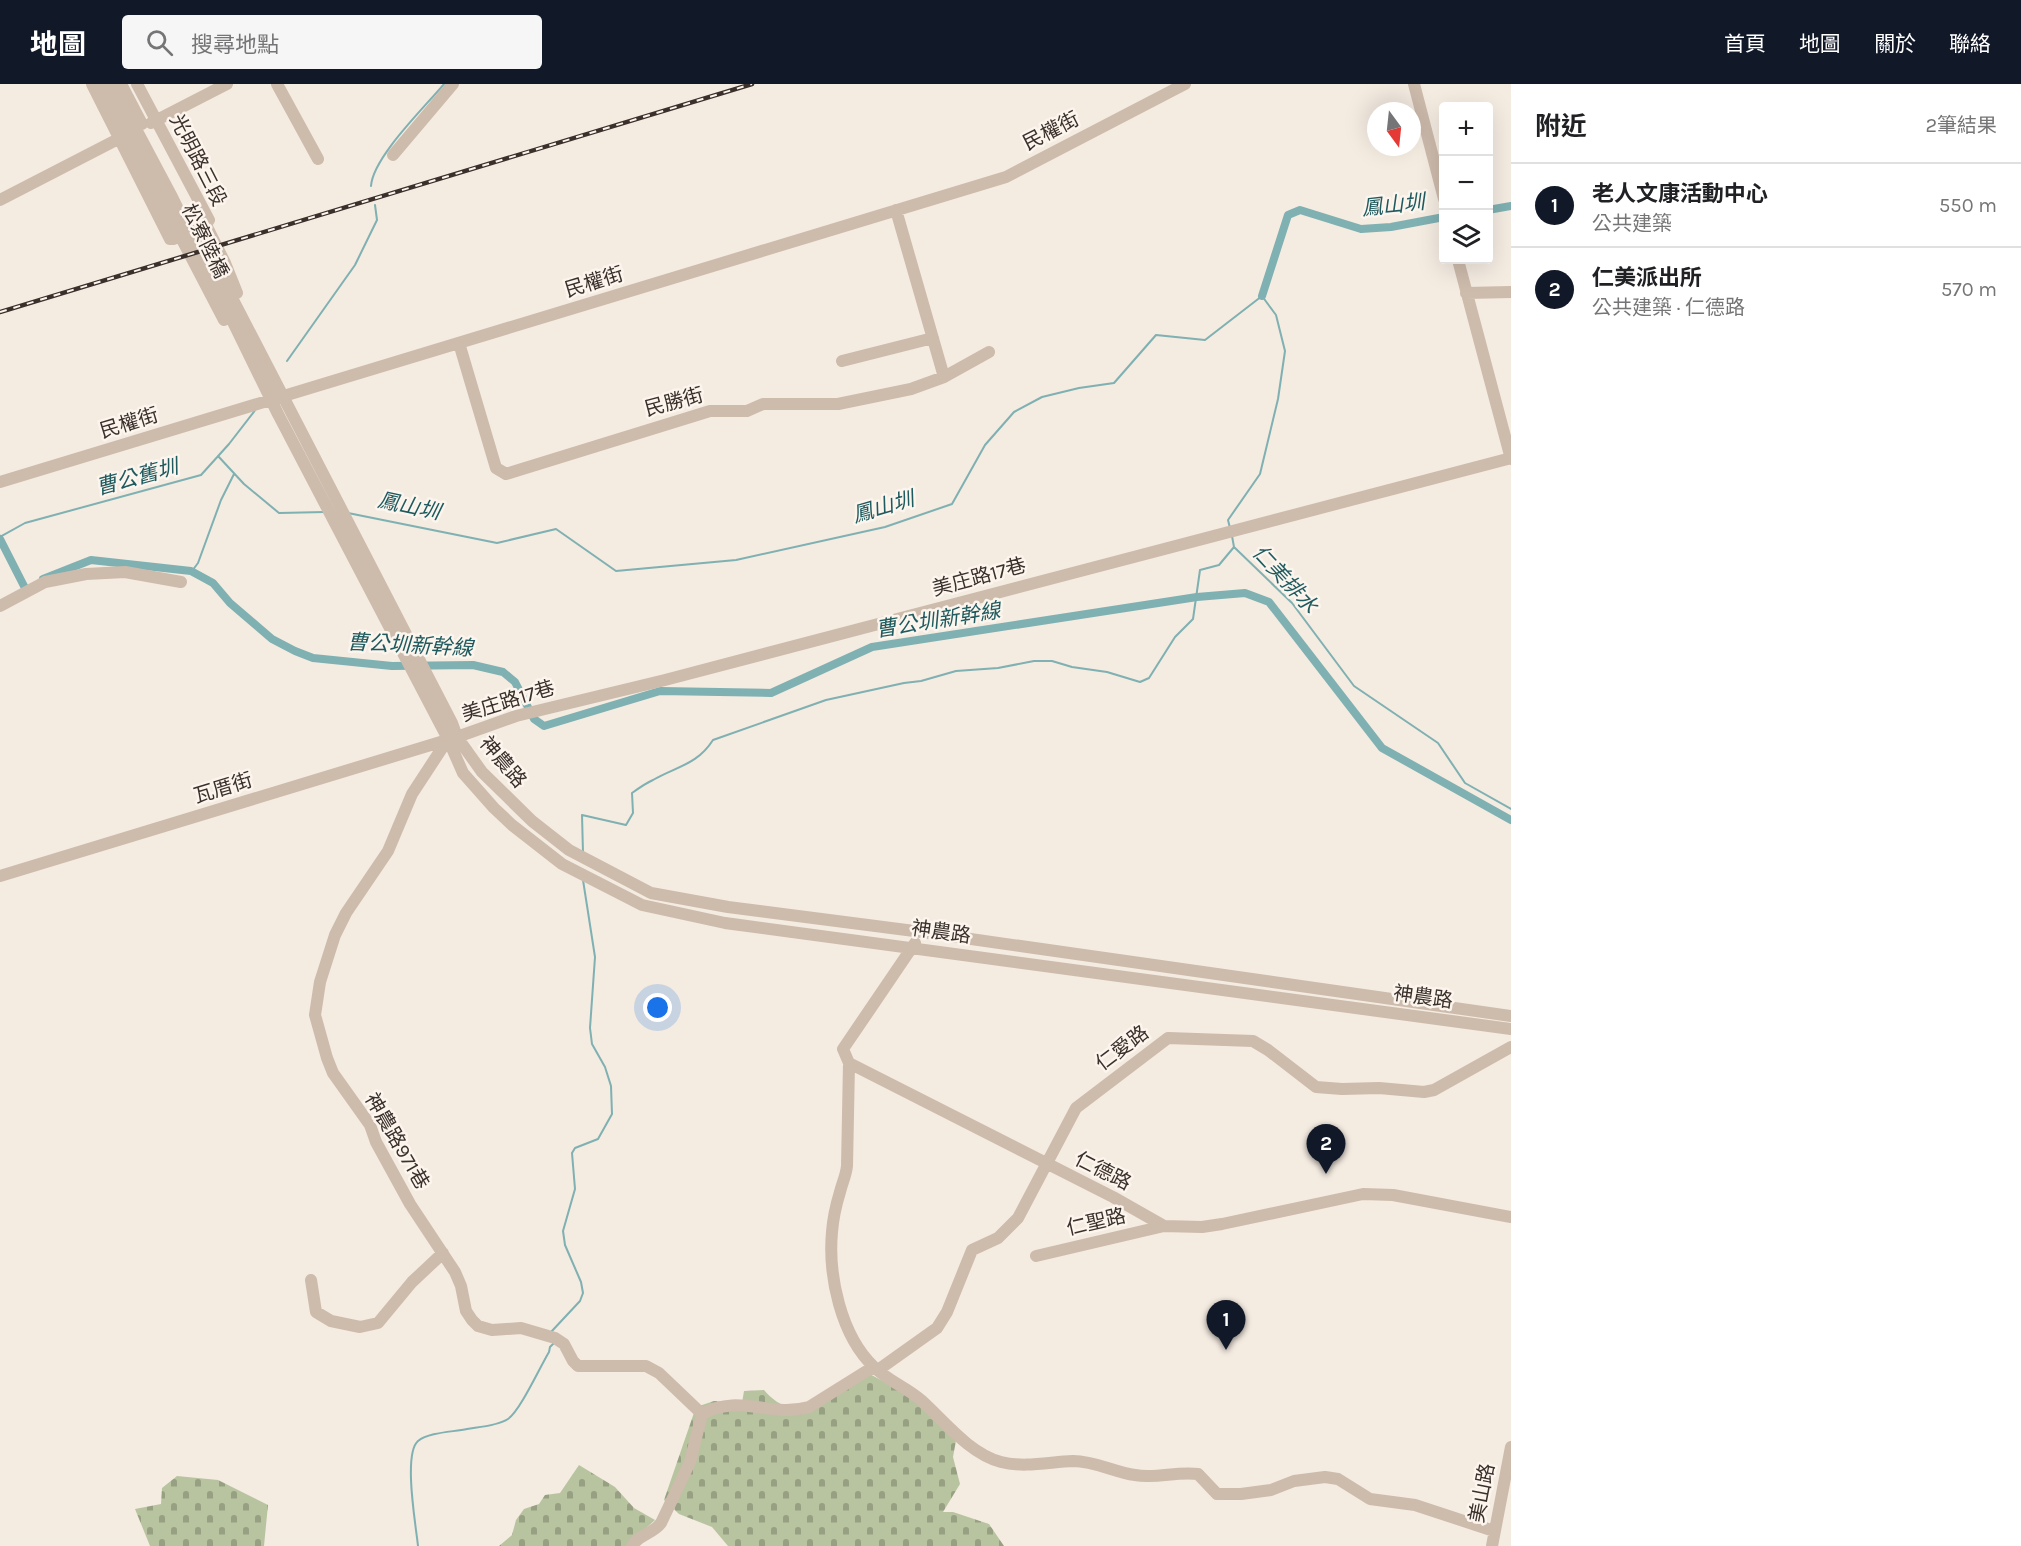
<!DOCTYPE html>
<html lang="zh-TW">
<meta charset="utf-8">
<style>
body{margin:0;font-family:Karla,"Noto Sans TC",sans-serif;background:#f6f6f6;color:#202124}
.controls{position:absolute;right:18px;top:18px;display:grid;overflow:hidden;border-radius:6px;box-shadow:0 6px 24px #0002}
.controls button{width:54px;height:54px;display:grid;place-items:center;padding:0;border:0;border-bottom:2px solid #e0e0e0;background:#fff;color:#202124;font:30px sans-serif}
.compass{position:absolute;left:1367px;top:18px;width:54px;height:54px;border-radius:50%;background:#fff;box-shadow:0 6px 24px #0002;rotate:165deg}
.you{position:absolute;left:658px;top:924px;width:21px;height:21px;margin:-15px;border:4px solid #fff;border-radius:50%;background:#1a73e8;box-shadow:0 0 0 9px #1a73e833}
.badge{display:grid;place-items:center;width:39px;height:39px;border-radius:50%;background:#111827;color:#fff;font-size:20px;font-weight:700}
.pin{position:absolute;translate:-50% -50px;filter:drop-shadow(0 2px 3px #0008)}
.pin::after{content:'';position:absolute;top:32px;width:21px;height:18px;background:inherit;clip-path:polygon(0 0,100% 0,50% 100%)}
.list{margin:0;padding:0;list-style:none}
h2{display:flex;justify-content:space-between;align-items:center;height:78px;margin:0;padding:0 24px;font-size:26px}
h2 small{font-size:20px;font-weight:400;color:#757577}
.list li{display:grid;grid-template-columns:39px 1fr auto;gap:18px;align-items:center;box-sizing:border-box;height:84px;padding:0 24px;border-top:2px solid #e0e0e0}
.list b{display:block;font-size:22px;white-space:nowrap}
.list p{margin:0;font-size:20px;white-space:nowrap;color:#757577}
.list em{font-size:20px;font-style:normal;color:#757577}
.icon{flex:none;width:33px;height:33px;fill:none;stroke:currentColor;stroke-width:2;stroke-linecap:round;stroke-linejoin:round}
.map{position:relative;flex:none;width:1511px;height:1462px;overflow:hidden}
header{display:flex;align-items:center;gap:36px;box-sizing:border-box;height:84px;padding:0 30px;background:#111827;color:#fff}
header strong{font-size:28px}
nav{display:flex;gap:33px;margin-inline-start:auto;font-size:21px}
.search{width:420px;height:54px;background:#f6f6f6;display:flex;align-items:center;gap:15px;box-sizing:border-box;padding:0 21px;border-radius:6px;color:#757577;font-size:22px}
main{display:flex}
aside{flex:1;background:#fff}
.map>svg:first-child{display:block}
.cemetery{fill:url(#cemetery-stones)}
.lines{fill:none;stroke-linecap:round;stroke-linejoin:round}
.stream{stroke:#7fb0b2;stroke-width:2}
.canal{stroke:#7fb0b2;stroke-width:8}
.minor{stroke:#cdbbac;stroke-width:12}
.rail-casing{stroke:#3b302b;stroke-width:4.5}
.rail{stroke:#fbf5ee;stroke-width:2;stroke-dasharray:7;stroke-linecap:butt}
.labels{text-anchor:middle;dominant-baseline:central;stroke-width:5;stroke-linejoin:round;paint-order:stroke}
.street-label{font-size:20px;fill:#3b302b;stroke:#fbf5ee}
.water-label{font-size:21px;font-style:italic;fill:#1f5a5e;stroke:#fbf5ee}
</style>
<header>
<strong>地圖</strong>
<div class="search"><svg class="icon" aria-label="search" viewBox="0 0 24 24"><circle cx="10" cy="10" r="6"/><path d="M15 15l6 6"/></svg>搜尋地點</div>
<nav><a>首頁</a><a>地圖</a><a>關於</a><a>聯絡</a></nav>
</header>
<main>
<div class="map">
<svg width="1511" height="1462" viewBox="0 0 1511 1462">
<defs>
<pattern id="cemetery-stones" width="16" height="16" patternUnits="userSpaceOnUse" patternTransform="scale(1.5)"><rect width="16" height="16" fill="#b8c4a0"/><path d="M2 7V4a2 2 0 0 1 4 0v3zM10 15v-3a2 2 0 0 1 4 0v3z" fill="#97a083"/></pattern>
</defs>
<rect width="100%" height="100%" fill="#f4ebe1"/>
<path class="cemetery" d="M866 1288 903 1308 957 1351 953 1373 960 1400 943 1428H953L989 1440 1004 1462H728L712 1443 679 1430 664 1416 696 1323 714 1317 742 1319 744 1307 764 1306C771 1314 782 1324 795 1323 818 1321 847 1299 866 1288Z
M579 1381 615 1403 634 1424 655 1436 626 1462H499L512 1451 516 1436 524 1425 539 1420 545 1411 560 1409Z
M177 1392 218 1396 268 1421 264 1462H150L135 1425 161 1420 162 1404Z"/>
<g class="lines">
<path class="stream" d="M371 102C373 73 425 23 444 0
M287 277 355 181 377 136 375 121
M218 372 244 400 279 429 325 428
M348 429 497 459 556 445 616 487 736 476 885 443 952 420 985 361 1014 328 1042 313 1079 304 1114 299 1156 251 1205 256 1262 212 1276 231 1285 267 1278 315 1260 390 1228 436 1230 444
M1232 452 1234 463 1292 519 1354 602 1438 659 1465 699 1511 725
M0 453 25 439 201 391 229 360 256 325
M192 487 198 479 221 416 234 390
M583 769 582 731 626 741 633 729 632 709C639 704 646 699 653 696 677 682 697 681 713 656L826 616 904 599 921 597 956 587 998 584 1034 577H1052L1072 583 1107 588 1140 598 1149 594 1175 553 1193 535 1200 486 1219 481 1234 463
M551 1248 580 1217 583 1209 581 1198 565 1161 563 1147 575 1105 572 1069 575 1064 598 1055 612 1030 611 1002 605 983 592 960 590 944 595 873 583 796
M418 1462C416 1442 403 1370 418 1357 429 1348 453 1348 467 1345 479 1343 497 1342 508 1335 520 1327 540 1283 549 1268L550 1263 555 1258"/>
<path class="canal" d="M1488 126 1511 122
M1262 212 1288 131 1300 126 1361 145 1391 143 1444 133
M0 455 25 504
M43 495 91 476 191 487 213 499 230 519 272 555 295 567 313 574 392 582 473 581 503 588 515 598 534 635 544 642 660 607 771 609 872 563 1197 513 1245 509 1269 518 1382 664 1511 736"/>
<path class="minor" d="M92 0 170 155H173L203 144 209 136 137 0
M101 0 224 236
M112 0 171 111 278 330 448 655 463 689 494 724 512 741 562 780 642 821 725 839 1511 945
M121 0 142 40
M277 0 318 75
M1414 0 1444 115
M151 39 227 0
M393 71 453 0
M0 116 124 52
M896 126 944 293
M203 135 225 179 237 209
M200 152 452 639 457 653 482 688 532 737 569 766 651 809 728 823 922 848 1511 932
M1458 176 1511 375
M1466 209 1511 208
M459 259 496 384 506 390 710 327H747L763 320H838L911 305 944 293 989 268
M842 277 933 254
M0 398 1006 93 1185 0
M0 522 45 498 86 490 125 488 181 498
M448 655 412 710 388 767 346 829 335 851 320 898 315 931 327 974 333 989 370 1041 376 1058 410 1120 455 1188 461 1202 466 1227 472 1236 478 1242 492 1246 521 1244 555 1254 564 1260 573 1277 578 1282H646L659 1289 702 1330
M0 792 457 653 516 632 665 596 1511 374
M915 859 843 965 849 979 1113 1113 1164 1142 1202 1143 1222 1140 1363 1110 1393 1111 1511 1133
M849 979 847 1082C846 1092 842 1099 840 1108 836 1121 833 1135 832 1148 828 1192 841 1252 874 1283 888 1297 908 1304 922 1317 945 1338 970 1370 1001 1378 1025 1384 1049 1378 1073 1377 1095 1377 1114 1388 1135 1391 1156 1395 1177 1387 1198 1390L1217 1410H1241L1271 1406 1294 1397 1325 1393 1338 1395 1370 1415 1415 1421 1494 1447
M1036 1172 1164 1142
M311 1196 316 1228 331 1237 360 1243 378 1239 412 1198 443 1169
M878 1286 937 1244 947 1228 972 1166 998 1154 1018 1134 1076 1024 1168 954 1253 957 1268 966 1316 1003 1342 1005 1379 1004 1424 1008 1434 1006 1511 963
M632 1462C639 1450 653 1450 661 1439L690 1378 702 1330C740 1309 769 1334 809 1323L873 1283
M1492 1462 1511 1363"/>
<defs>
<path id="rail" d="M0 228 752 0"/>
</defs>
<use href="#rail" class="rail-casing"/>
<use href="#rail" class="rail"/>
</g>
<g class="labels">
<g class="street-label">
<text transform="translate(1051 47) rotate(-27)">民權街</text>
<text transform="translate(198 76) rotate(63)">光明路三段</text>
<text transform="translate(205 157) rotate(64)">松寮陸橋</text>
<text transform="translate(594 198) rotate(-17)">民權街</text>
<text transform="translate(674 318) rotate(-15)">民勝街</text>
<text transform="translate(129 339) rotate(-17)">民權街</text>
<text transform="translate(979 493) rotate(-15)">美庄路17巷</text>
<text transform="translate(508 617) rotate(-17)">美庄路17巷</text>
<text transform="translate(503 678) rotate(50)">神農路</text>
<text transform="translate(223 704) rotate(-17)">瓦厝街</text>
<text transform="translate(941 848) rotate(8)">神農路</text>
<text transform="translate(1423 913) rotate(8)">神農路</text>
<text transform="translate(1122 964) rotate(-37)">仁愛路</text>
<text transform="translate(397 1057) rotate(60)">神農路971巷</text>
<text transform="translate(1103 1087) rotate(27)">仁德路</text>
<text transform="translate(1096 1138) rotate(-13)">仁聖路</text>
<text transform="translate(1482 1409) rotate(-79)">美山路</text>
</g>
<g class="water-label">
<text transform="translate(1393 121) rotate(-6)">鳳山圳</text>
<text transform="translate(137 393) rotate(-15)">曹公舊圳</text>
<text transform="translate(409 422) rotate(12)">鳳山圳</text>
<text transform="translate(883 423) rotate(-16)">鳳山圳</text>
<text transform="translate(1285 495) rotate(47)">仁美排水</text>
<text transform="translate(938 536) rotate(-9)">曹公圳新幹線</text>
<text transform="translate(410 561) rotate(3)">曹公圳新幹線</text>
</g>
</g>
</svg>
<div class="controls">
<button>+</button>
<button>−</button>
<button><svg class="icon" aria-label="layers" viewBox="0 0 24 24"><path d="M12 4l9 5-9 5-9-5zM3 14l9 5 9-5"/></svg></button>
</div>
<svg class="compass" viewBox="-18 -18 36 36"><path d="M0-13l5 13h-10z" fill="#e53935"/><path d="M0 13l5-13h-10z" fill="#757577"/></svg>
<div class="you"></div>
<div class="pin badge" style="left:1226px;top:1266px">1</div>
<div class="pin badge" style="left:1326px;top:1090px">2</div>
</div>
<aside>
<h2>附近<small>2筆結果</small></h2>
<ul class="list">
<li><span class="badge">1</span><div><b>老人文康活動中心</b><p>公共建築</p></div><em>550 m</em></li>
<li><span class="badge">2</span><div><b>仁美派出所</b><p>公共建築 · 仁德路</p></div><em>570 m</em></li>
</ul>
</aside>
</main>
